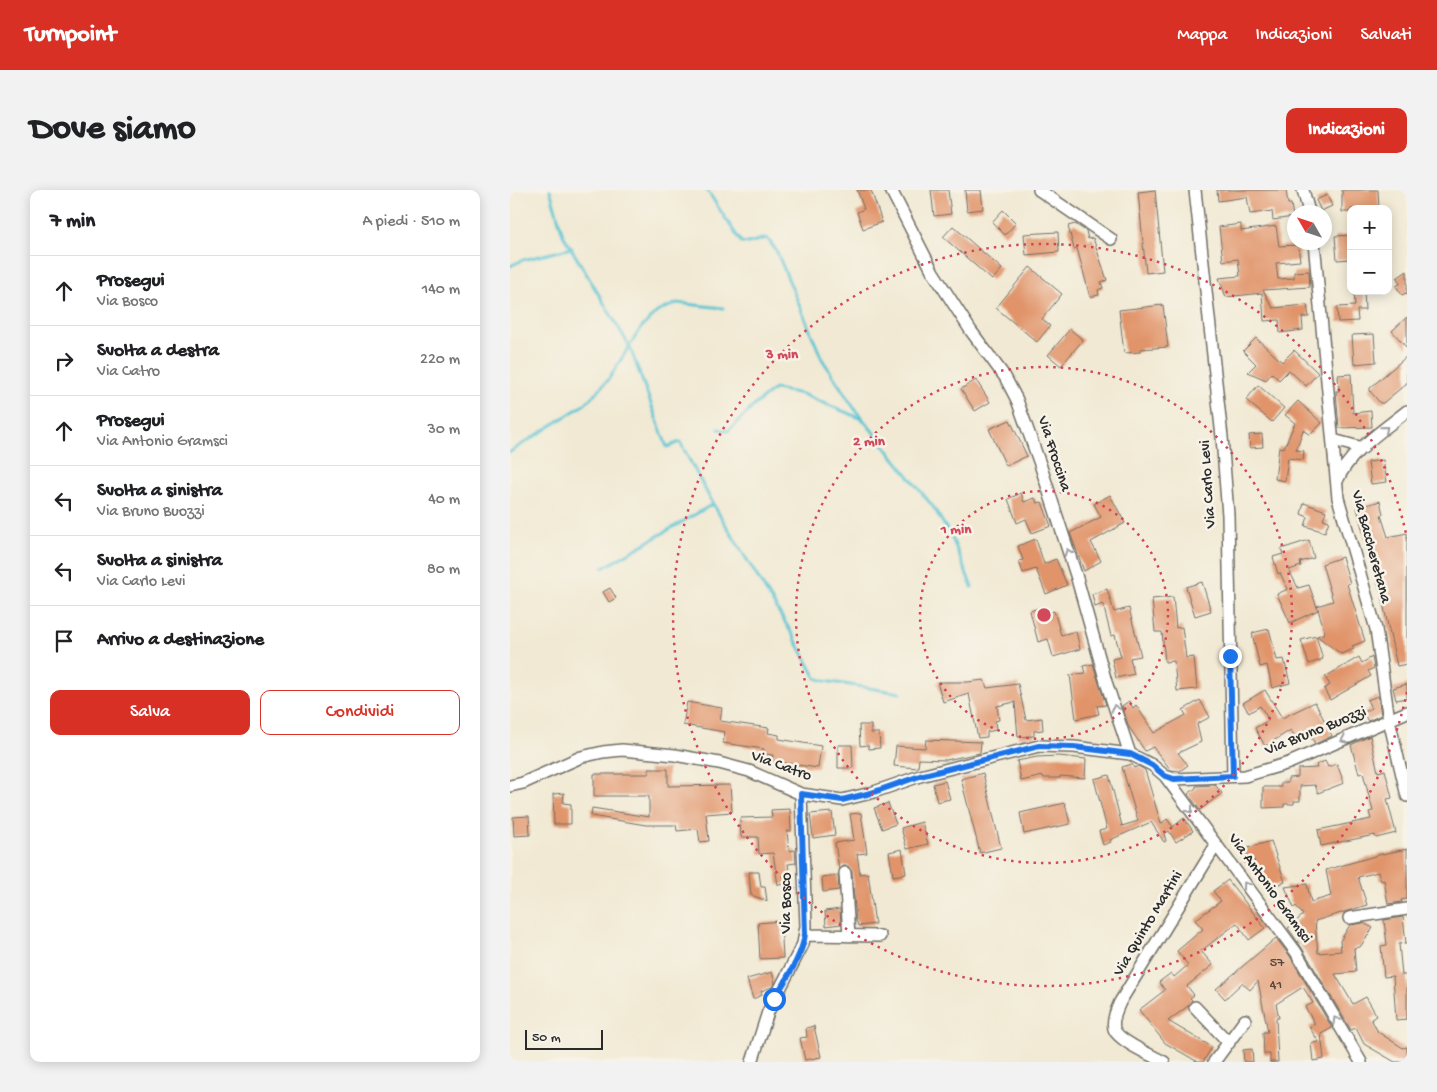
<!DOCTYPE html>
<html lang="it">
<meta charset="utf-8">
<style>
body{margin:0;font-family:"Gochi Hand",sans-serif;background:#f2f2f2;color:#202124}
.controls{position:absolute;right:15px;top:15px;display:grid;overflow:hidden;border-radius:10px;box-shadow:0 2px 12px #0003}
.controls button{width:45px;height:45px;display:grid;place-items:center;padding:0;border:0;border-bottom:1px solid #e0e0e0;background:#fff;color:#202124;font:25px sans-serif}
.compass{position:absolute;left:777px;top:15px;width:45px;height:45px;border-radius:50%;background:#fff;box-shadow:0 2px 12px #0003;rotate:309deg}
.scale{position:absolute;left:15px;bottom:12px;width:78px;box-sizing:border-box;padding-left:5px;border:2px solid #2b2b2b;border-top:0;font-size:14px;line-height:18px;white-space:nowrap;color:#2b2b2b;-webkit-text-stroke:4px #f7f3e8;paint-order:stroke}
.stop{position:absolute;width:15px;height:15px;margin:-11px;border:4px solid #1a73e8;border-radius:50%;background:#fff}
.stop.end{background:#1a73e8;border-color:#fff;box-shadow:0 1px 5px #0008}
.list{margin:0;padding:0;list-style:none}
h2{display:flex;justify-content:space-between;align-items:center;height:65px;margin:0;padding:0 20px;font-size:21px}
h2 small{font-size:16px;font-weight:400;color:#757577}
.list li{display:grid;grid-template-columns:32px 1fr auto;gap:15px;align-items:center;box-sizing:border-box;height:70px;padding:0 20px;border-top:1px solid #e0e0e0}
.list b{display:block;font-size:19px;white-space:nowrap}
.list p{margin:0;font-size:16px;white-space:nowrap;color:#757577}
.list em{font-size:16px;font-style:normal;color:#757577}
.actions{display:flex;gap:10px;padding:15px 20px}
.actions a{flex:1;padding:11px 0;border:1px solid #d93025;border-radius:10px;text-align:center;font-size:18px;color:#d93025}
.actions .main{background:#d93025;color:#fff}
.icon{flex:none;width:28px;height:28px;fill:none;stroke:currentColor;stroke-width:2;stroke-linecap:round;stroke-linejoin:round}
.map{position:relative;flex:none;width:897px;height:872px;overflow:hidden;border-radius:10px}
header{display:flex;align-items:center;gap:30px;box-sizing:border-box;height:70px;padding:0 25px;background:#d93025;color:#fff}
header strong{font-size:24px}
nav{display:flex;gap:28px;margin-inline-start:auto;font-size:18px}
.intro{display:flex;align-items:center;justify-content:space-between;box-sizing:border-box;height:120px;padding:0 30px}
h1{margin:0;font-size:35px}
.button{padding:12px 22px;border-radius:10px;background:#d93025;color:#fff;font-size:18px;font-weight:700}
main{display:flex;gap:30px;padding:0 30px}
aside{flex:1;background:#fff;border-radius:10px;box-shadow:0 2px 12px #0003}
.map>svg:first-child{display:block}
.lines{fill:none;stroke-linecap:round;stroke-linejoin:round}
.stream{stroke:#5ac5d4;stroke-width:3}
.building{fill:#e1946a}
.minor-casing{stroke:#706e66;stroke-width:14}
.minor{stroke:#fff;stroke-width:11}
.oneway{stroke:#a0a0a0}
.route{stroke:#1a73e8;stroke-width:6}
.ring{fill:none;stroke:#d1495b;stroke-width:2.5;stroke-dasharray:2.5 5}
.labels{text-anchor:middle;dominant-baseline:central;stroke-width:5;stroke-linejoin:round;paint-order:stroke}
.number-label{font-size:14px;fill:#58453b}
.street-label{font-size:16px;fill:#2b2b2b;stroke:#f7f3e8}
.centre{fill:#d1495b;stroke:#f7f3e8;stroke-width:2.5}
.ring-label{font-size:15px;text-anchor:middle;font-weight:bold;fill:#d1495b;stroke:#f7f3e8;stroke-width:5;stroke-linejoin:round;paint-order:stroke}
</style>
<header>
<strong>Turnpoint</strong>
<nav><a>Mappa</a><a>Indicazioni</a><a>Salvati</a></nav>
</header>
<div class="intro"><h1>Dove siamo</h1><a class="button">Indicazioni</a></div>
<main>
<aside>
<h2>7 min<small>A piedi · 510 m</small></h2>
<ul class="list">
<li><svg class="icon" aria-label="ahead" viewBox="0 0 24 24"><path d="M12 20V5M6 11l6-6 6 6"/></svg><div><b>Prosegui</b><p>Via Bosco</p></div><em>140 m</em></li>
<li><svg class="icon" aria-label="right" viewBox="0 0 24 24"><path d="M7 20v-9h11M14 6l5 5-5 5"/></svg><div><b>Svolta a destra</b><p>Via Catro</p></div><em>220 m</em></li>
<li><svg class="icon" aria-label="ahead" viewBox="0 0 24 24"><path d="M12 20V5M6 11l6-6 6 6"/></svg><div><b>Prosegui</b><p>Via Antonio Gramsci</p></div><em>30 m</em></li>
<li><svg class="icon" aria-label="left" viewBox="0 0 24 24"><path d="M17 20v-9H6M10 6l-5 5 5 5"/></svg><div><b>Svolta a sinistra</b><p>Via Bruno Buozzi</p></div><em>40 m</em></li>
<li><svg class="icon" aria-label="left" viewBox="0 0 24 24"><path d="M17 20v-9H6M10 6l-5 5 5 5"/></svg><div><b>Svolta a sinistra</b><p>Via Carlo Levi</p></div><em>80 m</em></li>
<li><svg class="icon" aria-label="arrive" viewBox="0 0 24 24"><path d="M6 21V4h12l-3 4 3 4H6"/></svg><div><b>Arrivo a destinazione</b></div></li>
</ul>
<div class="actions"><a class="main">Salva</a><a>Condividi</a></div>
</aside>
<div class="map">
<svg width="897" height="872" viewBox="0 0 897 872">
<rect width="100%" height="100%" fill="#f7f3e8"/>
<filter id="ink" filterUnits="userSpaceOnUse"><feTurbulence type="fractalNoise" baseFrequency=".02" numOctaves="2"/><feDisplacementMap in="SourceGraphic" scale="10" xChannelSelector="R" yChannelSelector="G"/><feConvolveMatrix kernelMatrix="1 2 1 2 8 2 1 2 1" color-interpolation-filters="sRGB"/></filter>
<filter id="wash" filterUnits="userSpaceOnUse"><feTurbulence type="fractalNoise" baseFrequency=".0096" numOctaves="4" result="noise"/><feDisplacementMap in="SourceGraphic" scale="20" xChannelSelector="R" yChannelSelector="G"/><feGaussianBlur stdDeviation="1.12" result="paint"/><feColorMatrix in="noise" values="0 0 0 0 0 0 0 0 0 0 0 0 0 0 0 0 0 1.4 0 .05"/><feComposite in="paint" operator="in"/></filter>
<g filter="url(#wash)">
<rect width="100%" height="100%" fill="#f1e9d3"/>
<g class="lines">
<path class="stream" d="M40 0 53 45 119 155 157 257 170 252 203 314 284 447 306 488 315 491 390 503
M197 0 231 52 238 53 257 48 266 60 312 169 344 218 424 318 442 348 462 397
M0 76 13 70 62 58
M209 239 218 241C234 227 247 210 265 199L292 204 352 229
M0 262 75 214 98 190 131 138 147 122 167 113 213 118
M93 378 203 314"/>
</g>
<g id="blocks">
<path class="building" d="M347 0H361L372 32 353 39 347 22 354 19Z
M421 0H438L441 24 424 26Z
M455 0H471L473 19 457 21Z
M645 0 653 81 636 83 628 2Z
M707 0H776L778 14H781L783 27 763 30 762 21 740 24 737 7 708 11Z
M832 0H868L869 19H841V22H832Z
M817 5 822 16 811 21 806 10Z
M493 20 506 33 495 45 482 32Z
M565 34 576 41 578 49 583 48 597 90 591 92 593 98 588 100 589 105 580 107 567 58 564 59 558 36Z
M731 34V41L766 36 769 56 788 55 790 71 766 73 768 89 784 88V82L799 81 800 97 753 100 763 118 797 115 799 127H792L793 140 770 143 769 130 754 131 752 103 716 107 709 88 730 86 728 69 713 71 709 37Z
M443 36 492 79 482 90 433 47Z
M548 42 549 62 516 65 514 44Z
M841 45V69L827 70 825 46Z
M520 77 552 104 532 129 540 136 527 152 486 118Z
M897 81V104L896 103 892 105 886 96 890 94 887 88Z
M844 101H854L855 120H847L848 131 828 132 827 117 845 116Z
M653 115 658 157 630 159V162L614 163 609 120Z
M897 127V158L882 141Z
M560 139 573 150 551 176 538 165Z
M864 144 866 172 844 174 842 145Z
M746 148 772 172 784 160 808 183 796 196 779 180 769 190 762 183 756 190 738 182 746 174 733 161Z
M897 166V193L873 213H870L860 201V198Z
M841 184 843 223 861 221 862 237 829 238 826 201H829L828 185Z
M466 190 480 212 465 221 451 199Z
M748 195 774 218 762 232 736 210Z
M788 211 812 233 800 245 793 240 786 260 794 261 793 270 778 268 775 291 765 289 769 257 774 258 785 233 775 225Z
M500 230 517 266 496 276 479 239Z
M752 244 753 257 740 258 739 245Z
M873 270 877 292 861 294 858 272Z
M511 303 514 312 525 308 527 313 532 312 541 336 522 343 516 329 507 333 498 309Z
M600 305 615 333 581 352 591 371 574 381 560 343 591 327 584 314Z
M870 311 873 324 871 325 878 347 897 343V474L887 476 873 413H874L860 369 847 318Z
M794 313 816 321 813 329 819 331 815 342 795 336 798 327 791 324Z
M526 349 534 374 546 369 557 395 536 404 526 379 513 383 509 371 513 370 508 356Z
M799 350 804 368 790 372 791 376 779 380 788 398 799 395 808 420 780 433 767 404 778 399 770 383 768 384 763 367 773 364 771 359Z
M832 367 840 393 837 394 855 451 842 456 844 459 831 464 807 446 815 443 807 416 823 411 812 374Z
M692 392 701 421 685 426 676 397Z
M100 398 106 408 99 412 93 402Z
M597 399 604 422 619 418 631 466 620 468 624 484 606 488 602 469 611 467 605 445 601 446 593 414 585 417 582 404Z
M663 407 666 438 672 437 676 468 684 467 687 499 667 501 664 471 655 472 652 442H645L642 409Z
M532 417 534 424 544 421 551 445 566 441 570 459 543 467 538 449 528 452 520 421Z
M759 439 767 470 774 469 780 493 762 498 757 475 750 477 742 443Z
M806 446 813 469 799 474 791 450Z
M849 467 852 473 862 467 864 478 858 481 861 486 820 510 814 499 820 495 815 487Z
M583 474 596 515 587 516 589 524 566 529 560 485 575 483 573 476Z
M474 490 477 498 508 494 516 530 532 528 533 540 524 541V546L508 547 505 512 487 516 489 530 485 531 486 540 477 542V547L468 548 459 504 433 512 427 492H458Z
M897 494V508L886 510 883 498Z
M755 500 772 528 805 512 822 546 805 554 802 547 789 554 781 540 755 556 745 538 759 530 750 516 739 523 733 513Z
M868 506 871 525 858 531 853 523 861 518 857 510Z
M690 510 700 527 687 534 691 552 668 563 678 575 670 581 661 580 643 557 635 561 619 537 612 516 619 511 623 518 626 515 644 543 676 525 673 520Z
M177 512 212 518 210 531 259 538 258 543 269 545V549L311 556 308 578 262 571 263 565 253 564 254 559 213 553 215 542 173 535Z
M349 535H361V543H369L370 558 359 559 358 555 350 556Z
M860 546 868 582 875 580 882 608 877 609 886 643 866 648 865 645 811 656 808 640 861 629 859 622 863 621 853 583 849 584 841 555Z
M416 550 471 552 470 563 436 570 409 569 408 578 384 576 386 556 415 558Z
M328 555H342L343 578H328Z
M549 566 576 569 575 588 550 586V588H534L533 586 511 591 507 571 527 567Z
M815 571 818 577 827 574 834 593 808 603 805 595 790 596V611H784V614H774V617L753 618V597H771V593H778V588L788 587V579L807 578 806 575Z
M622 574 624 578 628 576 635 580 651 634 657 629 663 637 674 628 683 641 666 652 659 641 654 644 656 651 654 652 641 632 600 650 601 652 593 655 589 641 597 639 584 589 599 585 612 636 628 631 612 577Z
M139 579H158V596L220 595 222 622 196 624 199 651 190 652 188 639 167 641 166 635H136L81 626 82 618 139 627V606H84V584H139Z
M473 583 491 658 470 663 451 589Z
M435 591 440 609 427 612 423 594Z
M705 595 712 603 690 620 678 604 686 598V596Z
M54 603 53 613 61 614V634H44L43 604Z
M378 613 386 634 372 639 364 618Z
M555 613 560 634 514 644 510 623Z
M280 619 281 641H277L279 661 285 660 286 673 278 674 281 693 268 695 263 663 249 664 248 647H231L230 628 262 627 261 620Z
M322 622 325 645 303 648 300 624Z
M351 623 357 663 347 664 350 684 358 683 365 734 348 736 347 732H346L342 682 338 676H334L329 679 325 653 344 650 340 624Z
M19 626 20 645 4 646 3 627Z
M412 632 418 654 397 659 391 638Z
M761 651 775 692 758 698 754 685 749 686 744 670 734 672 731 660Z
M392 659 396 684 383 686 379 662Z
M897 659V709L891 710 892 712 878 714 874 690 871 691 868 682 848 687 857 715 805 731 808 763 831 761 830 751 840 735 853 733 863 738 850 757 844 758 846 782 825 784 843 814 856 807 867 826 861 829 868 842 893 858 897 857V872H885L854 854 846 838 841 840 792 758 778 738 793 725 786 716 784 718 775 697 797 694 801 712 821 706 816 680 872 664Z
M239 682H249L251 697H255L257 711 241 705Z
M328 685 329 700 313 702 312 687Z
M718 690 755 738 739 750 727 733 691 761 703 775 677 796 684 805 680 808 682 810 678 816 658 831 702 857 693 872H688L655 853 629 820 655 800 649 792 661 783 664 787 678 775 667 761 693 739 685 730 711 711 703 701Z
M330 719 331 734 316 736 315 721Z
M893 727 896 753 889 754 892 785H897V829L886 830 883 786 874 787 871 756 877 755 874 730Z
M271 731 273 768 250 769 248 733Z
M766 748 780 766 822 838 811 844 814 869 803 871 801 853 809 852 799 837 805 834 795 817 803 813 793 797 766 814 769 828H766L768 872H760V864H754L753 842H758L748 791 740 800 732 793 715 809 706 799Z
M262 782 265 793 262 797 251 801 252 805 243 809 237 789Z
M304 836 311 867 295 870 290 848 297 847 296 838Z
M742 859 743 872H734L733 860Z"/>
</g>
</g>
<g filter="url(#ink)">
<use href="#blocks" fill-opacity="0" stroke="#706e66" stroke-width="1"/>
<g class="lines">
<defs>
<path id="minor" d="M381 0 423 82 461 141 495 187 507 210 530 274 566 385 596 492 620 564
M529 0 601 49
M685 0 712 247 718 325 723 586
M793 0 799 22
M804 52 828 308 866 439 879 530 897 606
M823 250 853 258
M827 291C840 261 872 241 897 221
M655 586 664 589 735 586 779 573 897 522
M0 596 13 593 71 567 93 562 112 560 165 565 209 573 239 581 291 604 332 610 361 603 410 586 529 556 564 557 620 564 642 575 655 586 786 762 851 872
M335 683 339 746
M839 728 897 719
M295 745 370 746
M685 817 719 853
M242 872 258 822 293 754 296 736 291 604
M654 872C643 866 608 851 604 839 602 830 606 821 610 812L706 655
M704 872 735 830"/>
</defs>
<use href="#minor" class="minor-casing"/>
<use href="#minor" class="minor"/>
</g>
<defs><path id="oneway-chevron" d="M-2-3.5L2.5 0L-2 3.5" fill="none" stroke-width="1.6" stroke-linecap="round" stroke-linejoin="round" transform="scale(1.25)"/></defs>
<g class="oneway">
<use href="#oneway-chevron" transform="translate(875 239) rotate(-40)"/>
<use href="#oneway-chevron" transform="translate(558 362) rotate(-110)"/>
<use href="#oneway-chevron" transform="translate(605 518) rotate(-108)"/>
<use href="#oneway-chevron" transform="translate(834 550) rotate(156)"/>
<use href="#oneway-chevron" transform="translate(680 620) rotate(54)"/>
<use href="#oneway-chevron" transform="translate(736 695) rotate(-127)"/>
<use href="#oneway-chevron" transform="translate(826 830) rotate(-121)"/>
</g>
</g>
<g class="lines" filter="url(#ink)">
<path class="route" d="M264 809C276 789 292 767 295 744L291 604 332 610 361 603 410 586 529 556 564 557 620 564 642 575 655 586 664 589 723 586 720 466"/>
</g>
<g class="ring">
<circle cx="534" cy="425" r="124"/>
<circle cx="534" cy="425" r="248"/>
<path d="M897 502A371 371 0 1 1 897 348"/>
</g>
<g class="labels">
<g class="number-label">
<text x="767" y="773">57</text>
<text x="766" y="795">41</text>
</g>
<g class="street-label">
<text transform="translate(543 264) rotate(72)">Via Froccina</text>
<text transform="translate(699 294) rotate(-94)">Via Carlo Levi</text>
<text transform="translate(860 357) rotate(75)">Via Baccheretana</text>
<text transform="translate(806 542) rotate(-22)">Via Bruno Buozzi</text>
<text transform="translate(271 577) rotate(20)">Via Catro</text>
<text transform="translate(759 699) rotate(54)">Via Antonio Gramsci</text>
<text transform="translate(277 713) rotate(-90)">Via Bosco</text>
<text transform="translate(639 734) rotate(-59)">Via Quinto Martini</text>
</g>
</g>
<circle cx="534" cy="425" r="8" class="centre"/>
<g class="ring-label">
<text x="272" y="168">3 min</text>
<text x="359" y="255">2 min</text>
<text x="446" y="343">1 min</text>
</g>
</svg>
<div class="controls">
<button>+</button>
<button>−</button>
</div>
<svg class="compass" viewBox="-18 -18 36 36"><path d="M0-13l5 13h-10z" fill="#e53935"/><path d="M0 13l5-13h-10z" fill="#757577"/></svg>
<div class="scale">50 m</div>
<div class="stop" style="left:264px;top:809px"></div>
<div class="stop end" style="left:720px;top:466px"></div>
</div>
</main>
